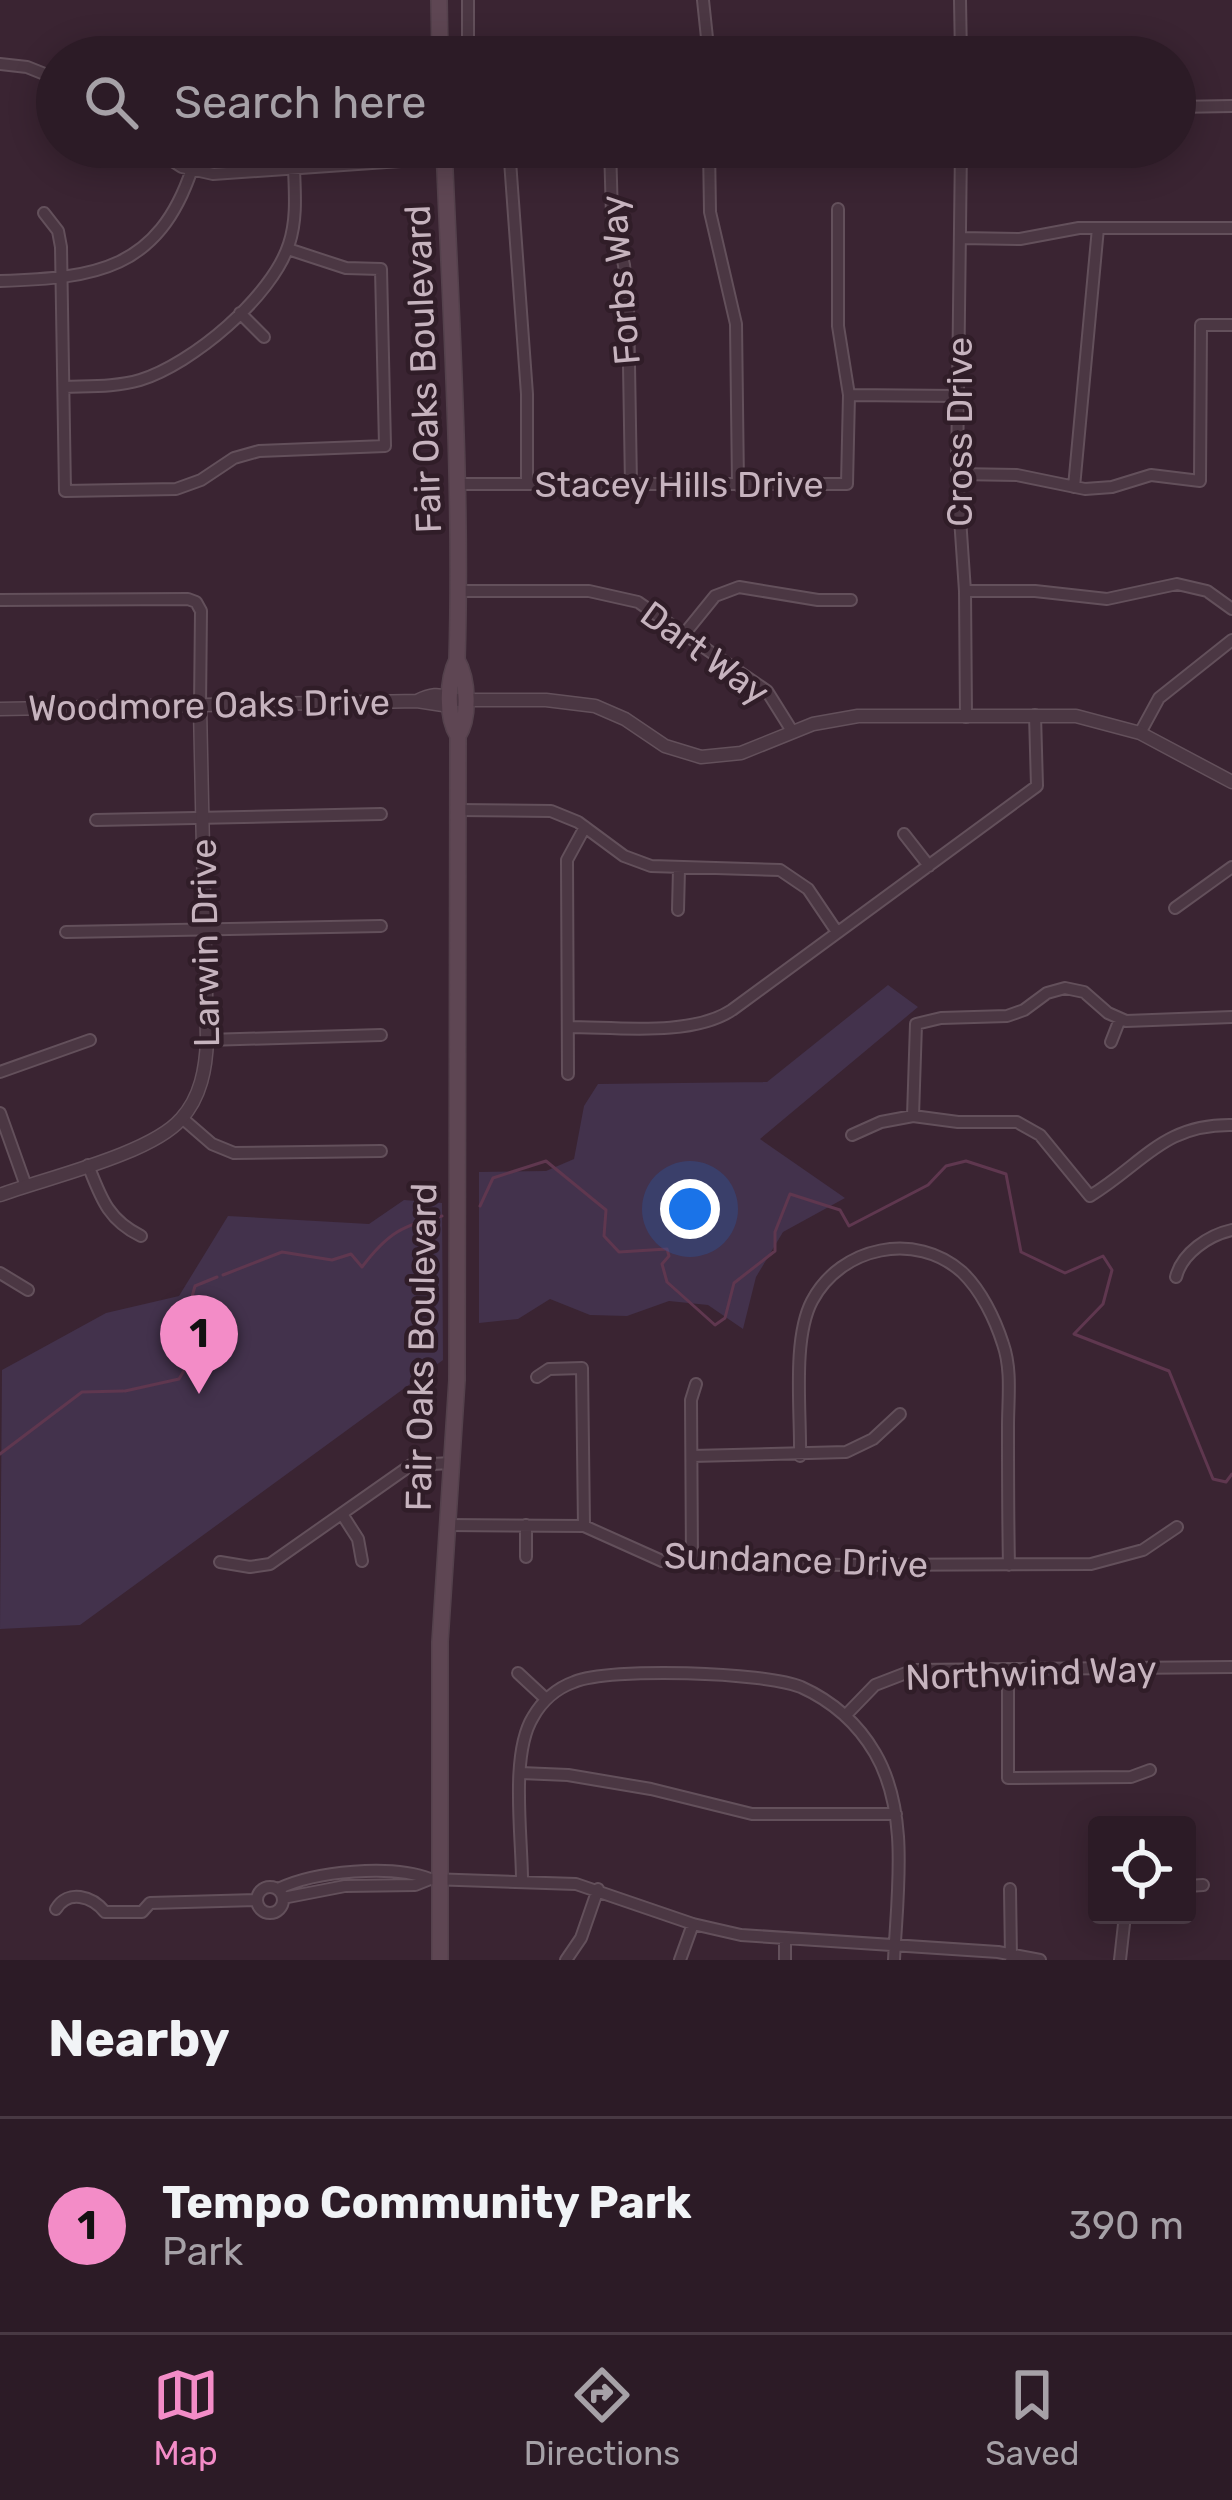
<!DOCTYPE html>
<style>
body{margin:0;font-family:Rubik,sans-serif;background:#34242e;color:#f1f3f6}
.controls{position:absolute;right:36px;bottom:36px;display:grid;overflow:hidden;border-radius:12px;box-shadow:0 6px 30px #0003}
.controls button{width:108px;height:108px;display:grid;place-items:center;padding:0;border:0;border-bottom:3px solid #483943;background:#2c1b26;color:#f1f3f6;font:60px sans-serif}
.you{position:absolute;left:690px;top:1209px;width:42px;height:42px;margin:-30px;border:9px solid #fff;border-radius:50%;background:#1a73e8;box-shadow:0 0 0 18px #1a73e833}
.badge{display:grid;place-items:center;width:78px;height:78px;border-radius:50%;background:#f38cc7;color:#111;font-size:39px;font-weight:700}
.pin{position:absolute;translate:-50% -99px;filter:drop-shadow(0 3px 6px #0008)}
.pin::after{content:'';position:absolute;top:63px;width:42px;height:36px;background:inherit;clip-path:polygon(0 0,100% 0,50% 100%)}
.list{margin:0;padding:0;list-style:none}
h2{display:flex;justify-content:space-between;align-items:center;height:156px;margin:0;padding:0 48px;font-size:51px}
h2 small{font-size:39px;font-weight:400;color:#a6a1a7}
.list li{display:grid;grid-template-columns:78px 1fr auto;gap:36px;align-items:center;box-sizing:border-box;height:216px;padding:0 48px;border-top:3px solid #483943}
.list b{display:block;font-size:45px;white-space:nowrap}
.list p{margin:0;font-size:39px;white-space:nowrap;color:#a6a1a7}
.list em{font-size:39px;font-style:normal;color:#a6a1a7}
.icon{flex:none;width:66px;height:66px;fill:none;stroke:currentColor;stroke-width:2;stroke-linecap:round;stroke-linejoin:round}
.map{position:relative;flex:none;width:1232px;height:1960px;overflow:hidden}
.search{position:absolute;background:#2c1b26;box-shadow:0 6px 30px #0003;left:36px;right:36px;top:36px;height:132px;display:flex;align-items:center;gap:30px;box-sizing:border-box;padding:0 42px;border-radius:66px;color:#a6a1a7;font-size:45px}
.sheet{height:372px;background:#2c1b26}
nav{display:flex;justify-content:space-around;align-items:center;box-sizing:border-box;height:168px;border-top:3px solid #483943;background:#2c1b26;font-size:33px;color:#a6a1a7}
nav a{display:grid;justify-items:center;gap:6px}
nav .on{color:#f38cc7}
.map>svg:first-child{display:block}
.green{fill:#43324c}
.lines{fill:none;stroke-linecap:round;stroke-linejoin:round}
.stream{stroke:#5f374f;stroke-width:3}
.minor-casing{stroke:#63505b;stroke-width:14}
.tertiary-casing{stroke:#63505b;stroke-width:15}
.secondary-casing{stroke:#54414c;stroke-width:18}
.minor{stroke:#4b3743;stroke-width:10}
.tertiary{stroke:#4b3743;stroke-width:12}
.secondary{stroke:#5e4653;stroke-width:15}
.labels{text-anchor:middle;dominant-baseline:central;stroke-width:9;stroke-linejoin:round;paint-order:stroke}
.street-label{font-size:36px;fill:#c6b3be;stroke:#301d28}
</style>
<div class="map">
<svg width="1232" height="1960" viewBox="0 0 1232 1960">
<rect width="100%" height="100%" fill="#3a2432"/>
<path class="green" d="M888 985 918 1007 760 1139 845 1198 783 1232 756 1277 743 1329 708 1305 669 1301 627 1316 590 1315 550 1299 518 1319 479 1323V1172L546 1171 574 1159 584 1106 598 1084 767 1082Z
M404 1200 442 1203 443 1360 80 1625 0 1629 2 1370 106 1313 179 1296 228 1216 369 1224Z"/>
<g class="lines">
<path class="stream" d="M480 1206 493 1178 546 1161 606 1210 604 1236 619 1252 667 1249 669 1256 662 1264 667 1282 715 1325 725 1318 734 1283 775 1251V1232L790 1194 840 1210 849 1226 928 1185 946 1166 966 1161 1006 1174 1021 1252 1065 1273 1103 1256 1112 1270 1103 1304 1074 1334 1169 1371 1213 1479 1226 1482 1232 1474
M223 1275 282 1252 332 1260 351 1254 362 1267C387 1234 402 1225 442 1216
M125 1391 179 1379 192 1357 182 1333 195 1286 217 1277
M0 1454 82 1392 123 1391"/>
<defs>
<path id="minor" d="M468 0V38
M703 0 709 57
M960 0 961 57
M289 57H363
M0 64 27 67 57 79
M1175 107 1232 106
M151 147 182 167 213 174 444 158
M509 147 527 394V484
M610 147 612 215 624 265 628 305 631 485
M709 147 710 212 736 324 738 485
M961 147 957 474 965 591 966 717
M44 213 58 231 61 247 65 491 176 489 201 480 234 458 259 451 385 446 381 269 346 268 288 249
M961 238 1020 239 1079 228H1232
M0 281C96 278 158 270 192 169
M240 313 264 337
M65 387C90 386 116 387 140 380 192 364 272 297 289 244 297 220 295 194 294 169
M849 395 957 396
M957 474 1017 475 1085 489 1112 487 1151 475 1200 481 1201 325H1232
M457 484H847L849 395 838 326V209
M1074 487 1098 228
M459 591H589L638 602 767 691 792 731
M965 591H1035L1107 599 1177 584 1207 591 1232 609
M0 600 188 599 196 602 201 611 200 707
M685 633 715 596 739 587 818 600H851
M1140 733 1159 698 1232 640
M458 810 551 811 578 822 624 856 651 866 780 870 808 889 837 932
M96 820 381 814
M904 834 929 866
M1175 908 1232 867
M678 910 679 869
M66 932 381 926
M568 1027C616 1027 691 1037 732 1010L1037 786 1035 715
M207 1040 381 1035
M1111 1042 1120 1019
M0 1072 90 1040
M568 1074 567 860 585 827
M0 1113 26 1186
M913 1116 916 1024 941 1018 1007 1016 1024 1010 1047 993 1065 988 1084 992 1108 1013 1126 1021 1232 1017
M182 1118 212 1144 234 1153 381 1151
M852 1135 881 1122 913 1116 958 1122H1017L1040 1135 1090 1196C1144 1163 1163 1124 1232 1125
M88 1165C101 1198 108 1220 141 1236
M0 1273 28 1290
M1176 1277C1182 1253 1209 1235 1232 1230
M537 1377 549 1369 582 1368 584 1526
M692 1456 846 1452 873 1439 900 1414
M800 1456C801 1412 792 1339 812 1301 841 1246 916 1231 962 1272 981 1290 995 1319 1003 1344 1012 1370 1008 1399 1008 1426 1008 1472 1008 1519 1009 1565
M342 1514 358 1539 362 1561
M447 1525 584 1526 662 1561 845 1565 1091 1564 1143 1550 1177 1527
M526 1525V1557
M220 1562 250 1567 270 1564 411 1465 452 1463
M692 1562 691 1400 696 1384
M1008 1669V1778L1131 1777 1150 1770
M518 1673 546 1699
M845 1716 875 1685 914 1670 1232 1667
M521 1773 568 1775 651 1789 752 1814H896
M430 1879 576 1884 693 1924 741 1935 998 1952 1040 1960
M522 1880C522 1836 510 1754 533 1717 542 1701 557 1688 574 1682 610 1667 764 1672 801 1687 832 1701 858 1724 875 1753 910 1813 897 1893 894 1960
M1187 1886 1203 1885
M257 1900a13 13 0 1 1 26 0a13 13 0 1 1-26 0Z
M278 1889C315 1871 392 1864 430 1879L415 1885 345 1886 283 1898
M1010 1889 1011 1958
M56 1909C68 1889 92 1896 105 1912H142L150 1903 257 1900
M566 1960 581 1938 598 1889
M680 1960 693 1924
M785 1960V1938
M1120 1960 1125 1915"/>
<path id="tertiary" d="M417 701C429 695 440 692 451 700H546L595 706 625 719 665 746 701 757 741 753 813 724 858 716H1076L1140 733 1232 782
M0 709 417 701 443 705 451 700
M0 1195C46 1178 151 1154 181 1119 201 1097 206 1068 207 1040L200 707"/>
<path id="secondary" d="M439 0 440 57
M457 660C468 679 470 718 458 736
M440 1960V1642L457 1380 458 736C446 717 447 680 457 660 462 489 451 318 444 147"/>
</defs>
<use href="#minor" class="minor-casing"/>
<use href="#tertiary" class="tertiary-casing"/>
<use href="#secondary" class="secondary-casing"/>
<use href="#minor" class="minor"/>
<use href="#tertiary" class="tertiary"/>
<use href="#secondary" class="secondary"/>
</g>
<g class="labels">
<g class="street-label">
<text transform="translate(620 280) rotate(-95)">Forbs Way</text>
<text transform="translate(423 369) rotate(-92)">Fair Oaks Boulevard</text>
<text transform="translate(959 432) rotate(-90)">Cross Drive</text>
<text x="679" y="484">Stacey Hills Drive</text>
<text transform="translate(705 653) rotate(36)">Dart Way</text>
<text transform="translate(209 705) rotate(-1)">Woodmore Oaks Drive</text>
<text transform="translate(205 943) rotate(-91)">Larwin Drive</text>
<text transform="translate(421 1347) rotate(-89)">Fair Oaks Boulevard</text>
<text transform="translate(796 1560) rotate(2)">Sundance Drive</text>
<text transform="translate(1031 1673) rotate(-2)">Northwind Way</text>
</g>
</g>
</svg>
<div class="controls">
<button><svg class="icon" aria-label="locate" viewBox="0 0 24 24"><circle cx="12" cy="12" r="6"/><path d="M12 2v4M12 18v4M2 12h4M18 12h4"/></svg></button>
</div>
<div class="you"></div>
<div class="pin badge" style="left:199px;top:1394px">1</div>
<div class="search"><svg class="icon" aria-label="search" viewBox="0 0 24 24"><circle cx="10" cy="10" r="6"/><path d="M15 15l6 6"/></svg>Search here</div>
</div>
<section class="sheet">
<h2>Nearby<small></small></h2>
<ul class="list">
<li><span class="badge">1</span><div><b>Tempo Community Park</b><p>Park</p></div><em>390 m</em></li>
</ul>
</section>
<nav>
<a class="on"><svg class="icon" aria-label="map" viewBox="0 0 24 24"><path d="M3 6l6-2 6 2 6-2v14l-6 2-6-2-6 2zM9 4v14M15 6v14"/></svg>Map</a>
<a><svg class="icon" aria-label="directions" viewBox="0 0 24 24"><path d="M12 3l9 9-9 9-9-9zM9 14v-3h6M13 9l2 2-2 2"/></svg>Directions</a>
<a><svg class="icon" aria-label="saved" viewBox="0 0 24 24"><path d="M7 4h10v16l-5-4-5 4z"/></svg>Saved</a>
</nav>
